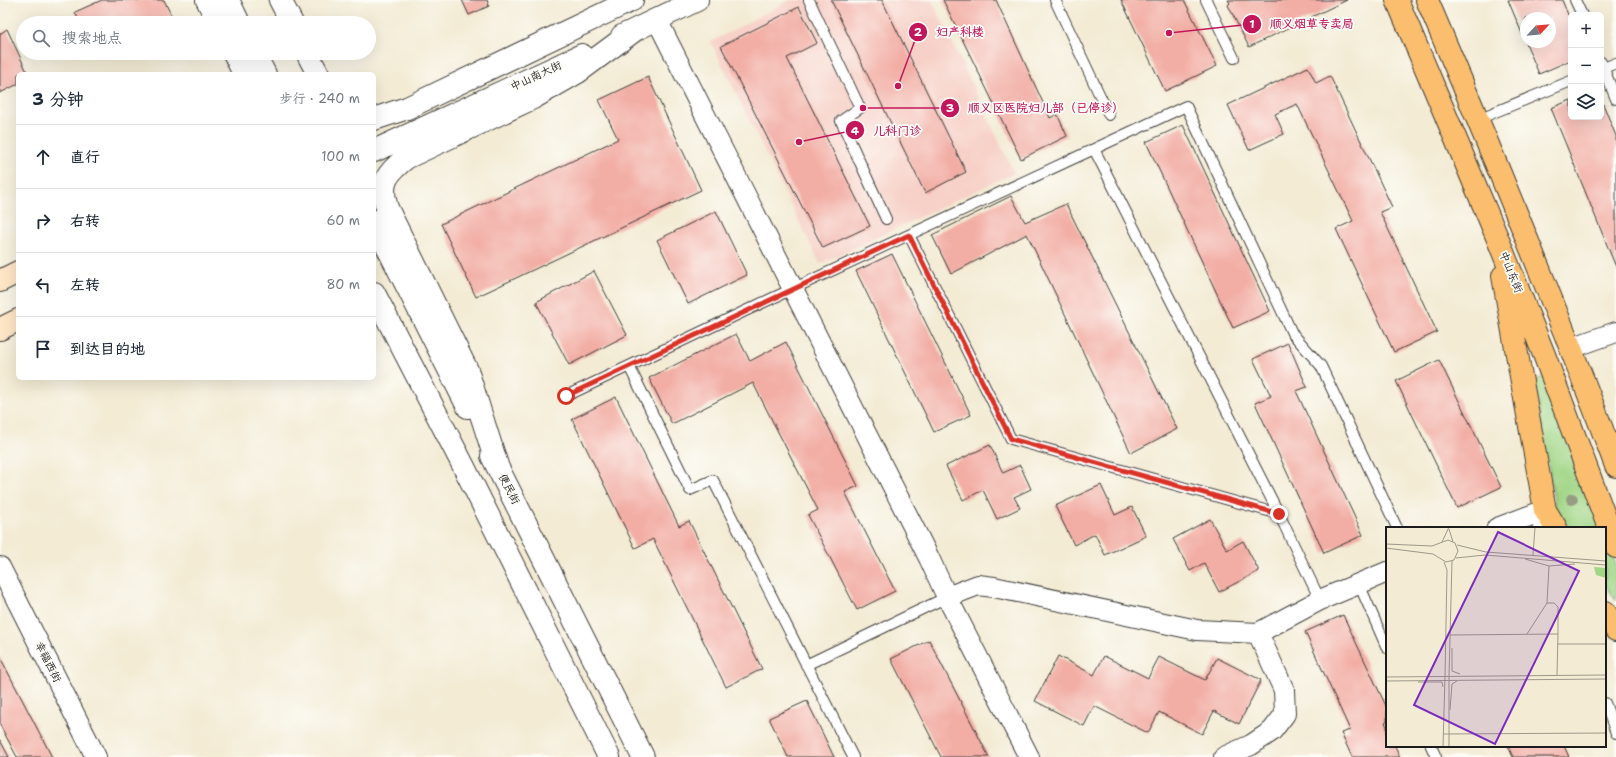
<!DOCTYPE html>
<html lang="zh">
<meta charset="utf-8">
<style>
body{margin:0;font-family:"Shantell Sans","LXGW WenKai TC",sans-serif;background:#f2f2f3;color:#1f2937}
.controls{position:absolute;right:12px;top:12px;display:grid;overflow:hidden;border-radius:6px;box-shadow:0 4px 16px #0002}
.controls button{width:36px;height:36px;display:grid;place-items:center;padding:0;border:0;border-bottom:1px solid #e0e1e3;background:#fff;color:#1f2937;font:20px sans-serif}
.compass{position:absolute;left:1520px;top:12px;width:36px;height:36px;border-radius:50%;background:#fff;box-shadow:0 4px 16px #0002;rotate:64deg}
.stop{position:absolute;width:12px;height:12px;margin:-9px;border:3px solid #d93025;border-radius:50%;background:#fff}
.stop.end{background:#d93025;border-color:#fff;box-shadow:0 1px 4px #0008}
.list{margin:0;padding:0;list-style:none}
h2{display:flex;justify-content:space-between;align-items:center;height:52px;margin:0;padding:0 16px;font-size:17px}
h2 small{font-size:13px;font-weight:400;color:#747a83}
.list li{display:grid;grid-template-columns:26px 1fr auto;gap:12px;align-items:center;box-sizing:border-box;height:64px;padding:0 16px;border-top:1px solid #e0e1e3}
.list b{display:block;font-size:15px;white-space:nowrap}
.list em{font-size:13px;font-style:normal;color:#747a83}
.icon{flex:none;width:22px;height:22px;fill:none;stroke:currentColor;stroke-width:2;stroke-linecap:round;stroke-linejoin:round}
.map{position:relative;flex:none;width:1616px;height:757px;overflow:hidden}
.search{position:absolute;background:#fff;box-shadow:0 4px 16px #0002;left:16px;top:16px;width:360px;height:44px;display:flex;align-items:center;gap:10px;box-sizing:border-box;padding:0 14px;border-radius:22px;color:#747a83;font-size:15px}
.panel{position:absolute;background:#fff;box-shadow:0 4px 16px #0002;left:16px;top:72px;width:360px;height:308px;border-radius:6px}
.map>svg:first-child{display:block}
.built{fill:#f7d1c8}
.green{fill:#a1d687;stroke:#5e7952}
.building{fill:#f2ada4;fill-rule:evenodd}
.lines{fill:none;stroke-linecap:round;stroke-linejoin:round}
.service-casing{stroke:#3c3b38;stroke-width:12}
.minor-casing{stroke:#3c3b38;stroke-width:22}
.tertiary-casing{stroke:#3c3b38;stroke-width:24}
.secondary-casing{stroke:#3c3b38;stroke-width:24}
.primary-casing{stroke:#3c3b38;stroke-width:24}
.service{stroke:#fff;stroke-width:10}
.minor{stroke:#fff;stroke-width:20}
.tertiary{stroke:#fff;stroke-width:22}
.secondary{stroke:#fde5c5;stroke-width:22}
.primary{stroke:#fbbe6e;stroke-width:22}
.tree{fill:#979d83}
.route{stroke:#d93025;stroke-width:5}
.labels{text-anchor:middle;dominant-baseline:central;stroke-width:3.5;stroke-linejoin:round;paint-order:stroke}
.street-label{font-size:11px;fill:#1c1c1c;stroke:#fdfcf7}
.inset-road{fill:none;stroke:#9d988a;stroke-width:1}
.view{fill:#7b2cbf;fill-opacity:0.15;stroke:#7b2cbf;stroke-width:2}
.inset-edge{fill:none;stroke:#1c1c1c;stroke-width:2}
.leader{fill:none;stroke:#c2185b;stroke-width:1.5}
.callout-dot{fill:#c2185b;stroke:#fdfcf7;stroke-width:1.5}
.mark-label{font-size:12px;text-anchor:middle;font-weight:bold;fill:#fff}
.callout-label{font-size:12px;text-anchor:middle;font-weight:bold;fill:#c2185b;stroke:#fdfcf7;stroke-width:3.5;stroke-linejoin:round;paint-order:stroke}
</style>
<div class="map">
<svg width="1616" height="757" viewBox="0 0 1616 757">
<rect width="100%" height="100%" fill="#fdfcf7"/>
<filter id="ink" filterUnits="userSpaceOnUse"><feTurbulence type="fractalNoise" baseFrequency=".025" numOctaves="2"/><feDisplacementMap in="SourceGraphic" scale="8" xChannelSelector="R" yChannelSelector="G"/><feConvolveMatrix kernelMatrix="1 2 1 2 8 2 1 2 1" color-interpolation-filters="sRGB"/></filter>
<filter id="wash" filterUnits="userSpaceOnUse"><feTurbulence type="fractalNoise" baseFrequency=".012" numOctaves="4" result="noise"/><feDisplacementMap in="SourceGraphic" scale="16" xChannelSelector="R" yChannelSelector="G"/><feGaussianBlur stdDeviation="0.9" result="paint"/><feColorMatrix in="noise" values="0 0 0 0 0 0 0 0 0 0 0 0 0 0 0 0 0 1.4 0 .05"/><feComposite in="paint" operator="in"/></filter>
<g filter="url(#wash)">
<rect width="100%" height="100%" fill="#f3ebd4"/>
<path class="built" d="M790 0H932L1014 173 820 264 711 42Z"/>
<path class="green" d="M1546 375 1602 528H1569L1555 506 1535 381Z
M1605 536 1616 564V601L1605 584Z"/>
<g id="blocks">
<path class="building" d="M102 0H164L173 19 163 23H80L75 12Z
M462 0H487L489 6 469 15Z
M831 0H882L966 172 925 193Z
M943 0H996L1050 118 1057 114 1067 136 1021 159Z
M1121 0H1184L1217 66 1165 91Z
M1228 0H1347L1249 47 1228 5 1230 3Z
M1508 0H1562L1571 22V60L1539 74ZM1526 18H1550V42H1526Z
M799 7 817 43 787 58 870 226 823 248 721 46Z
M7 29 28 74H18V84L0 93V34Z
M1308 67 1316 83 1330 76 1392 207 1380 212 1437 332 1394 352 1336 229 1353 221 1297 104 1275 114 1284 134 1249 150 1228 105Z
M648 77 701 190 476 297 441 224 618 139 599 100Z
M1601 99 1616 136V267L1551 108 1571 100V117H1601Z
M1183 125 1270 311 1233 328 1146 142Z
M1011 196 1025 222 1066 204 1177 429 1131 453 1027 234 951 274 932 235Z
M716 211 747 275 688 304 657 240Z
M892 254 971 415 934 432 856 271Z
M594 271 627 335 569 365 536 302Z
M736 334 750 361 786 342 858 486 845 492 895 591 857 610 808 515 818 510 753 383 672 424 649 378Z
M1288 343 1307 387 1296 391 1363 535 1324 553 1255 403 1271 396 1253 359Z
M1439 360 1501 487 1457 508 1396 381Z
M616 397 679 526 689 521 762 669 726 687 653 539 635 548 572 419Z
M990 445 1003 473 1020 465 1031 489 1014 497 1020 508 997 519 983 490 963 500 946 466Z
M1101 485 1115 515 1132 507 1146 536 1105 555 1095 534 1074 545 1055 506Z
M1210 519 1227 550 1243 541 1259 571 1219 592 1204 563 1190 571 1173 539Z
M1343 615 1387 708V721L1385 722 1387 727V746H1395L1400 757H1352L1341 733 1350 730 1305 632Z
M929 640 989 757H941L891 659Z
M1058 656 1094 675 1104 656 1148 678 1159 657 1205 680 1217 658 1261 680 1239 724 1214 711 1202 734 1159 712 1148 733 1094 706 1084 726 1035 701Z
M0 657 52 757H17L0 725Z
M807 701 834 757H788L769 718Z
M0 740 9 757H0Z
M1508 746H1564L1569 757H1513Z"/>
</g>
</g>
<g filter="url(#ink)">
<use href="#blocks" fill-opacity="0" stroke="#3c3b38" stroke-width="1"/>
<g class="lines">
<defs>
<path id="service" d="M809 0 860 108 841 121 886 219
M1055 0 1109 115
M1206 0 1234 58
M1575 0 1582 15
M1601 62 1616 99
M1601 69 1616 63
M1478 119 1571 81
M1094 149 1186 106 1292 333 1321 366 1397 528
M909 235 1011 439 1279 514
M629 366 690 490 713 480 853 757
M566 396 760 304 1094 149 1279 514 1320 600
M1534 514 1539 528
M1359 584 1387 648
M806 665 947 597
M1605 703 1616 733
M1431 746 1436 757"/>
<path id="minor" d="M657 20 929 558 947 597 1029 757
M1571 348 1616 332
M1497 528 1545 510
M0 567 96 757
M947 597 978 585 994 587 1197 630 1258 633 1320 600 1387 572
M1224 757 1251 745 1272 731 1285 714 1284 690 1258 633"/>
<path id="tertiary" d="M207 0 219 23
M228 0 239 23
M280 0 292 23
M622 36 697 0
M234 53 244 74
M254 53 265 74
M307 53 318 74
M374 119 407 108 632 0
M374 151 582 55
M374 221 468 407
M374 293 463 465 609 757
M492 456 643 757
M498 468 467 370 387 208C379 183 387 173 406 158L533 98 578 72 635 30"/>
<path id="secondary" d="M0 281 18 272
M0 329 18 320"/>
<path id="primary" d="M1397 0 1497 237 1545 357 1616 547
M1427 0C1493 154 1557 309 1616 466
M1503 276 1545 510 1556 528
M1605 612 1616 630"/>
</defs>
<use href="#service" class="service-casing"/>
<use href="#minor" class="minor-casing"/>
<use href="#tertiary" class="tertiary-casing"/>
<use href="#secondary" class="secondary-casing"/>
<use href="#primary" class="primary-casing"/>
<use href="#service" class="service"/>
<use href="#minor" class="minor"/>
<use href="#tertiary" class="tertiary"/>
<use href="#secondary" class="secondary"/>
<use href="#primary" class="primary"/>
</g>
<circle class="tree" cx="1572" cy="499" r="6"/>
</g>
<g class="lines" filter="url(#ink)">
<path class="route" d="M566 396 909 235 1011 439 1279 514"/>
</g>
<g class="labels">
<g class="street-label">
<text transform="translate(536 76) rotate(-25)">中山南大街</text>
<text transform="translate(1511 272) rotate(68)">中山东街</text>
<text transform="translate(509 489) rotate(63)">便民街</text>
<text transform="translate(48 662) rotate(63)">幸福西街</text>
</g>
</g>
<g transform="translate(1386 527)">
<rect width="220" height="220" fill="#f3ebd4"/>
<path d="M208 40 220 41V51L210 48Z" fill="#a1d687"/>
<path class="inset-road" d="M63 2 67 15M56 15 63 0M0 17 46 19 62 13 69 16 72 24 68 33 60 35 47 27 0 21M71 18 100 25 220 34M147 28 149 0M70 31 99 28 220 38M139 32 163 39 189 37M58 35 61 43 59 149M161 76H168L172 80V107M141 107 161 76 163 39M64 108 172 107 171 148M171 117H220M66 121V144L74 147M63 149 66 34M0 150 220 148M0 154 220 152M32 155H56L57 160M64 183 66 157 71 154M57 207 220 206M57 220 59 149M63 220V149"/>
<path class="view" d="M112 5 193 44 109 217 28 178Z"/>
<rect width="220" height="220" class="inset-edge"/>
</g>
<path class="leader" d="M1169 33L1252 24M898 86L918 32M863 108L950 108M799 142L855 130"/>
<g class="callout-dot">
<circle cx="1169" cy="33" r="4"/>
<circle cx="898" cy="86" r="4"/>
<circle cx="863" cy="108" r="4"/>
<circle cx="799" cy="142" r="4"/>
<circle cx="1252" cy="24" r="10"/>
<circle cx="918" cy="32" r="10"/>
<circle cx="950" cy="108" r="10"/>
<circle cx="855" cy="130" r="10"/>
</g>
<g class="mark-label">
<text x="1252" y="28">1</text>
<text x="918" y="36">2</text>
<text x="950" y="112">3</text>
<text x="855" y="135">4</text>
</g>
<g class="callout-label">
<text x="1312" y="28">顺义烟草专卖局</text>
<text x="960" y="36">妇产科楼</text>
<text x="1046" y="112">顺义区医院妇儿部（已停诊）</text>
<text x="897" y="135">儿科门诊</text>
</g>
</svg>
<div class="controls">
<button>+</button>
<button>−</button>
<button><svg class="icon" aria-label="layers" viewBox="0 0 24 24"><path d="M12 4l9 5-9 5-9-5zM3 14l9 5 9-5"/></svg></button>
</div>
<svg class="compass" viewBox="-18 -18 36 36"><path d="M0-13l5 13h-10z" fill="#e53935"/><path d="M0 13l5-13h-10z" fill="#747a83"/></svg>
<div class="stop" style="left:566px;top:396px"></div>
<div class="stop end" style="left:1279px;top:514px"></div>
<div class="search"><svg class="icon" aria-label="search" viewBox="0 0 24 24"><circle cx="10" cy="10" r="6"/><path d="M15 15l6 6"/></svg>搜索地点</div>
<section class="panel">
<h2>3 分钟<small>步行 · 240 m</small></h2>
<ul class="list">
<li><svg class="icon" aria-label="ahead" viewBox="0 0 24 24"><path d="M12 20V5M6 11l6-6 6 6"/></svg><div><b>直行</b></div><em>100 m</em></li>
<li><svg class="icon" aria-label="right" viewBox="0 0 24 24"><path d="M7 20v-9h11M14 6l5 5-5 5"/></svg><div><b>右转</b></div><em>60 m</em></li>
<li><svg class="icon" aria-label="left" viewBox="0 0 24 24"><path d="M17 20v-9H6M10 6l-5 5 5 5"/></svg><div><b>左转</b></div><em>80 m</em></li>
<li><svg class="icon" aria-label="arrive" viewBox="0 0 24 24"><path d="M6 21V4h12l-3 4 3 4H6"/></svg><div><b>到达目的地</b></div></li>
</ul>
</section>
</div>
